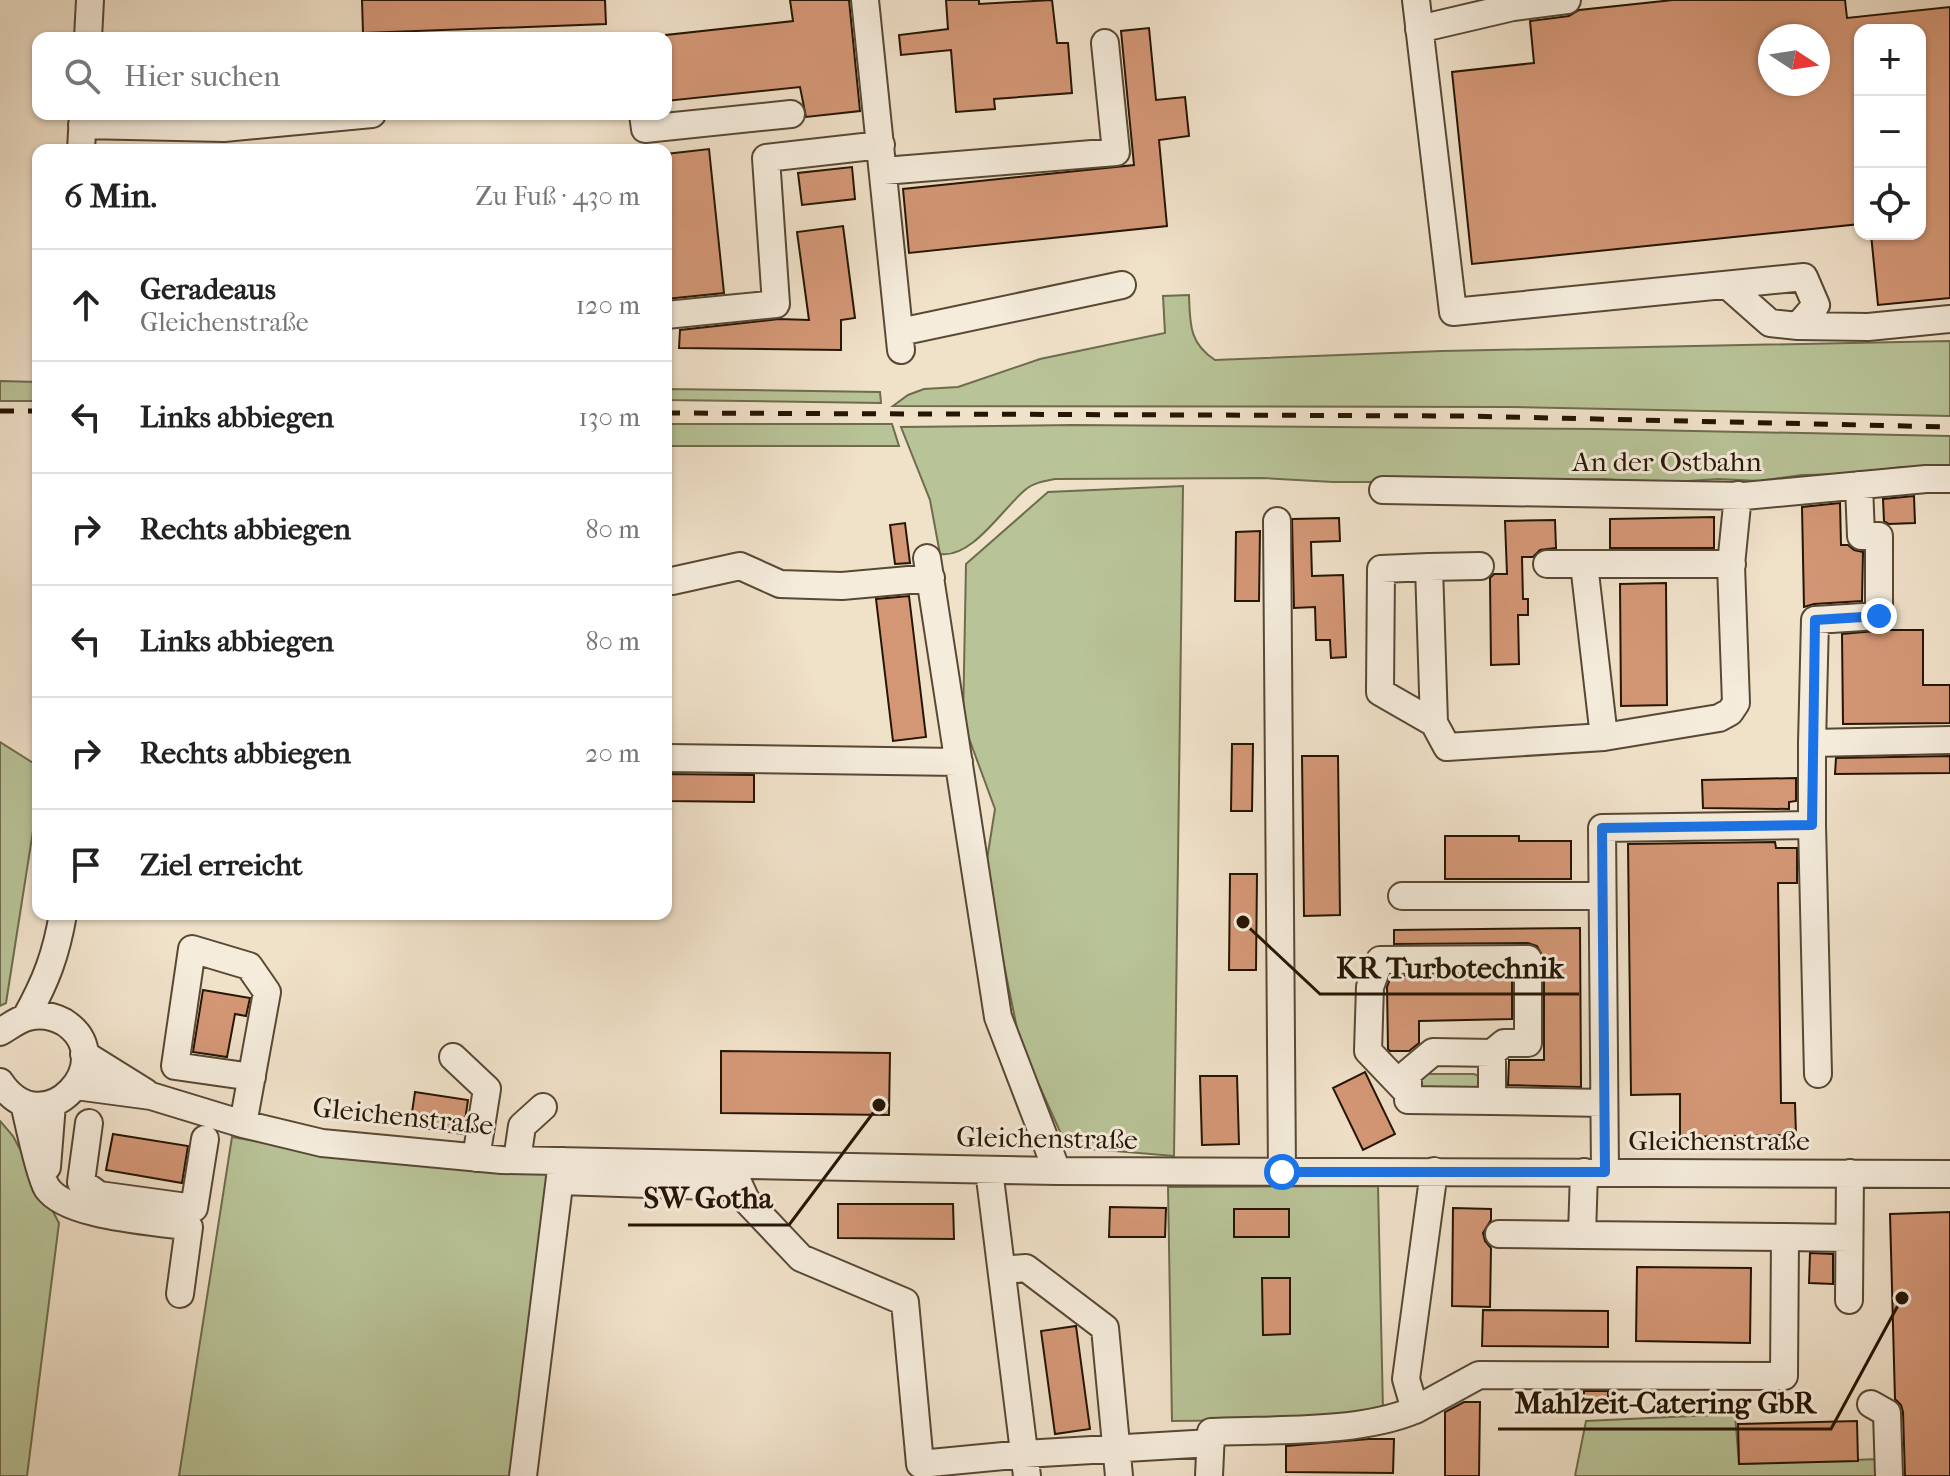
<!DOCTYPE html>
<html lang="de">
<meta charset="utf-8">
<style>
body{margin:0;font-family:"IM FELL French Canon",serif;background:#f2f2f2;color:#222}
.controls{position:absolute;right:24px;top:24px;display:grid;overflow:hidden;border-radius:16px;box-shadow:0 2px 6px #0004}
.controls button{width:72px;height:72px;display:grid;place-items:center;padding:0;border:0;border-bottom:2px solid #e0e0e0;background:#fff;color:#222;font:40px sans-serif}
.compass{position:absolute;left:1758px;top:24px;width:72px;height:72px;border-radius:50%;background:#fff;box-shadow:0 2px 6px #0004;rotate:102deg}
.stop{position:absolute;width:24px;height:24px;margin:-18px;border:6px solid #1a73e8;border-radius:50%;background:#fff}
.stop.end{background:#1a73e8;border-color:#fff;box-shadow:0 2px 8px #0008}
.list{margin:0;padding:0;list-style:none}
h2{display:flex;justify-content:space-between;align-items:center;height:104px;margin:0;padding:0 32px;font-size:34px}
h2 small{font-size:26px;font-weight:400;color:#767676}
.list li{display:grid;grid-template-columns:52px 1fr auto;gap:24px;align-items:center;box-sizing:border-box;height:112px;padding:0 32px;border-top:2px solid #e0e0e0}
.list b{display:block;font-size:30px;white-space:nowrap}
.list p{margin:0;font-size:26px;white-space:nowrap;color:#767676}
.list em{font-size:26px;font-style:normal;color:#767676}
.icon{flex:none;width:44px;height:44px;fill:none;stroke:currentColor;stroke-width:2;stroke-linecap:round;stroke-linejoin:round}
.map{position:relative;flex:none;width:1950px;height:1476px;overflow:hidden}
.search{position:absolute;background:#fff;box-shadow:0 2px 6px #0004;left:32px;top:32px;width:640px;height:88px;display:flex;align-items:center;gap:20px;box-sizing:border-box;padding:0 28px;border-radius:16px;color:#767676;font-size:30px}
.panel{position:absolute;background:#fff;box-shadow:0 2px 6px #0004;left:32px;top:144px;width:640px;height:776px;border-radius:16px}
.map>svg:first-child{display:block}
.green{fill:#b8c397;stroke:#6e6c4d;stroke-width:2}
.building{fill:#d49776;stroke:#251503;stroke-width:2;fill-rule:evenodd}
.lines{fill:none;stroke-linecap:round;stroke-linejoin:round}
.minor-casing{stroke:#584834;stroke-width:30}
.minor{stroke:#f5ecdc;stroke-width:26}
.rail{stroke:#251503;stroke-width:5;stroke-dasharray:14 14;stroke-linecap:butt}
.route{stroke:#1a73e8;stroke-width:10}
.labels{text-anchor:middle;dominant-baseline:central;stroke-width:6;stroke-linejoin:round;paint-order:stroke}
.street-label{font-size:28px;fill:#251503;stroke:#f5ecdc}
.leader{fill:none;stroke:#251503;stroke-width:3}
.callout-dot{fill:#251503;stroke:#f5ecdc;stroke-width:3}
.callout-label{font-size:30px;text-anchor:middle;font-weight:bold;fill:#251503;stroke:#f5ecdc;stroke-width:6;stroke-linejoin:round;paint-order:stroke}
</style>
<div class="map">
<svg width="1950" height="1476" viewBox="0 0 1950 1476">
<rect width="100%" height="100%" fill="#f0e1c9"/>
<filter id="stains"><feTurbulence type="fractalNoise" baseFrequency=".0025" numOctaves="4"/><feColorMatrix values="0 0 0 0 .2 0 0 0 0 .09 0 0 0 0 .02 0 0 0 .5 -.17"/></filter>
<radialGradient id="worn" r=".72"><stop offset=".6" stop-color="#630" stop-opacity="0"/><stop offset="1" stop-color="#630" stop-opacity=".3"/></radialGradient>
<path class="green" d="M1189 295C1190 324 1189 343 1215 360L1442 351 1950 341V416L1510 407 893 406 908 395 924 389 958 387 1040 359 1165 333 1163 296Z
M0 381 38 382V401H0Z
M666 389 880 392 881 403 666 400Z
M666 424H892L899 446H666Z
M1073 425 1595 429 1950 436V469L1901 467 1854 474 1802 475 1759 481 1718 479 1658 483 1602 479 1519 482H1333L1263 478 1055 479C1044 481 1033 483 1025 490 1003 508 972 559 940 554L930 500 901 427Z
M1183 486 1174 1156 1067 1147 1020 1043 985 872 995 809 963 722 966 564 1048 492Z
M0 742 38 766V799L6 1003 0 1006Z
M1427 1074H1474L1479 1076 1481 1086 1478 1090 1419 1089 1421 1077Z
M0 1121 13 1136 59 1223 27 1476H0Z
M232 1137 363 1160 559 1175 517 1476H179Z
M1378 1186 1383 1410 1266 1420 1172 1421 1168 1187Z
M1735 1414 1739 1464 1880 1459V1476H1575L1586 1421Z"/>
<path class="building" d="M362 0H605L606 24 363 33Z
M790 0H849L860 111 806 117 800 87 666 101V35L793 21Z
M946 0H979V4L1052 0 1057 43H1068L1072 93 994 99 995 109 956 112 951 50 901 55 899 35 948 29Z
M1673 0H1845L1847 18 1950 7V298L1878 305 1871 234H1920V30H1860V224L1472 264 1452 72 1534 63 1530 21 1569 16 1579 10ZM1770 36H1818V84H1770Z
M1149 28 1156 100 1185 97 1189 136 1159 140 1167 226 909 253 903 189 1134 165 1121 31Z
M709 149 724 293 666 299V154Z
M852 167 855 199 802 205 798 173Z
M843 226 855 318 841 320V350L679 348 680 330 779 319 809 320 797 232Z
M1914 496 1915 523 1889 524 1884 521 1883 499Z
M1840 503 1841 545H1848L1854 550 1863 552 1862 601 1814 604 1804 607 1802 507Z
M1714 517V548H1610V519Z
M1339 518 1340 541 1311 542 1312 576 1343 575 1346 657 1331 658 1330 640H1316L1315 607 1294 608 1292 519Z
M1555 520 1556 548 1540 550 1533 557H1522L1523 599H1528V615H1518L1519 664 1491 665 1490 578 1494 574H1507L1505 521Z
M905 523 910 563 895 564 890 525Z
M1260 531 1259 601H1235L1236 532Z
M1666 583 1667 705 1621 706 1620 584Z
M909 596 926 737 893 741 876 599Z
M1886 630H1923V685H1950V723L1843 724 1842 634Z
M1232 744H1253L1252 811H1231Z
M1302 756H1338L1340 915 1304 916Z
M1950 756V773L1835 774 1836 758Z
M666 774 754 775V802L666 801Z
M1796 778V801L1789 802V809L1703 808 1702 780Z
M1445 836H1519V841H1571V879H1445Z
M1775 842 1776 848H1797V883H1778L1781 1103H1795L1796 1135 1680 1137V1094L1631 1095 1628 844Z
M1230 874H1257L1256 970H1229Z
M1580 928 1581 1087 1508 1085 1509 1060H1544V959L1537 946 1528 943 1394 944V930Z
M1512 975V1019L1419 1021V1043L1409 1051H1390L1388 1049 1387 987 1391 976Z
M203 990 250 998 246 1016 235 1014 227 1057 193 1052Z
M721 1051 890 1053 889 1115 721 1113Z
M1365 1072 1395 1134 1363 1150 1333 1088Z
M1200 1076H1237L1239 1144 1202 1145Z
M415 1092 468 1100 463 1134 410 1126Z
M113 1134 188 1146 182 1183 106 1170Z
M838 1204H953L954 1239 838 1238Z
M1110 1207 1166 1208 1165 1237H1109Z
M1453 1208 1491 1209V1220L1483 1233 1485 1241 1491 1248 1490 1307 1452 1306Z
M1234 1209H1289V1237H1234Z
M1950 1212V1476H1905L1903 1412 1901 1405 1895 1399 1890 1214Z
M1810 1253 1833 1254V1284L1809 1283Z
M1637 1267 1751 1268 1750 1343 1636 1341Z
M1262 1278H1290V1334L1263 1335Z
M1483 1310 1608 1311V1347L1482 1346Z
M1076 1326 1090 1429 1055 1434 1041 1331Z
M1584 1391H1608V1412L1584 1411Z
M1464 1402H1480L1479 1476H1445V1412Z
M1857 1421 1858 1461 1739 1464 1738 1424Z
M1369 1439H1394L1393 1473 1286 1472V1446Z"/>
<g class="lines">
<defs>
<path id="minor" d="M865 0 901 350
M1416 0 1453 312 1804 277 1816 305 1798 326 1770 323 1727 285
M1419 29 1513 7 1567 0
M88 38 90 0
M643 114 645 129 791 114
M82 125 224 128 372 114
M81 150 83 114
M884 171 1116 152 1105 43
M666 315 776 304 766 158 881 145
M1798 326 1868 327 1950 319
M900 332 1122 285
M1383 490 1744 496 1926 479H1950
M1277 521 1282 1172
M927 558 998 1017 1057 1171
M1547 564H1732
M1584 564 1604 737
M1480 566 1429 567 1434 723 1447 747 1604 737 1719 718 1730 712 1736 703 1731 565 1738 495
M1429 567 1381 569 1380 692 1434 723
M672 581 740 566 780 584 842 586 931 578
M1812 743 1815 620 1879 616V536H1861L1859 485
M666 758 959 762
M1812 825 1818 1074
M1402 896H1602
M26 1017C46 981 56 955 63 914
M0 1032C9 1027 17 1020 28 1017 40 1014 53 1016 64 1022 123 1060 44 1148 0 1082
M84 1054 145 1092
M453 1057 487 1089 476 1158
M76 1086 151 1096 243 1124 322 1143 502 1160 1057 1171 1950 1174
M1408 1093 1368 1051 1370 987 1380 960 1528 959V1043H1504L1492 1053
M1492 1101 1408 1100V1073L1433 1052 1492 1053V1101L1604 1103
M24 1103C28 1120 39 1175 47 1188 67 1217 154 1221 189 1227L180 1294
M89 1123 81 1182 99 1195
M243 1124 267 992 249 966 192 949 175 1066 252 1077
M517 1160 522 1126 543 1107
M730 1165 746 1200 801 1258 905 1302 920 1464 1024 1454 1211 1443
M47 1167 52 1104
M989 1170 1027 1476
M1605 1172 1602 828 1812 825V743L1950 740
M560 1181 739 1187
M90 1205 99 1195 194 1208 205 1139
M1499 1234 1582 1235 1584 1172
M1785 1237 1849 1238
M1002 1270 1026 1268 1105 1328 1119 1476
M1849 1300 1850 1173
M1871 1404 1887 1413 1889 1476
M1415 1410 1479 1375 1784 1376 1785 1237 1582 1235
M523 1476 562 1161
M1209 1476 1211 1432C1275 1429 1357 1434 1415 1410L1406 1379 1434 1171"/>
</defs>
<use href="#minor" class="minor-casing"/>
<use href="#minor" class="minor"/>
<path class="rail" d="M0 411H38
M666 413 1463 416 1950 427"/>
</g>
<g class="lines">
<path class="route" d="M1282 1172H1605L1602 828 1812 825 1815 620 1879 616"/>
</g>
<g class="labels">
<g class="street-label">
<text x="1667" y="461">An der Ostbahn</text>
<text transform="translate(403 1116) rotate(6)">Gleichenstraße</text>
<text transform="translate(1047 1138) rotate(1)">Gleichenstraße</text>
<text x="1719" y="1140">Gleichenstraße</text>
</g>
</g>
<path class="leader" d="M1243 922L1320 994H1579M879 1105L789 1225H628M1902 1298L1831 1429H1498"/>
<g class="callout-dot">
<circle cx="1243" cy="922" r="8"/>
<circle cx="879" cy="1105" r="8"/>
<circle cx="1902" cy="1298" r="8"/>
</g>
<g class="callout-label">
<text x="1450" y="978">KR Turbotechnik</text>
<text x="708" y="1208">SW Gotha</text>
<text x="1665" y="1413">Mahlzeit-Catering GbR</text>
</g>
<rect width="100%" height="100%" filter="url(#stains)"/>
<rect width="100%" height="100%" fill="url(#worn)"/>
</svg>
<div class="controls">
<button>+</button>
<button>−</button>
<button><svg class="icon" aria-label="locate" viewBox="0 0 24 24"><circle cx="12" cy="12" r="6"/><path d="M12 2v4M12 18v4M2 12h4M18 12h4"/></svg></button>
</div>
<svg class="compass" viewBox="-18 -18 36 36"><path d="M0-13l5 13h-10z" fill="#e53935"/><path d="M0 13l5-13h-10z" fill="#767676"/></svg>
<div class="stop" style="left:1282px;top:1172px"></div>
<div class="stop end" style="left:1879px;top:616px"></div>
<div class="search"><svg class="icon" aria-label="search" viewBox="0 0 24 24"><circle cx="10" cy="10" r="6"/><path d="M15 15l6 6"/></svg>Hier suchen</div>
<section class="panel">
<h2>6 Min.<small>Zu Fuß · 430 m</small></h2>
<ul class="list">
<li><svg class="icon" aria-label="ahead" viewBox="0 0 24 24"><path d="M12 20V5M6 11l6-6 6 6"/></svg><div><b>Geradeaus</b><p>Gleichenstraße</p></div><em>120 m</em></li>
<li><svg class="icon" aria-label="left" viewBox="0 0 24 24"><path d="M17 20v-9H6M10 6l-5 5 5 5"/></svg><div><b>Links abbiegen</b></div><em>130 m</em></li>
<li><svg class="icon" aria-label="right" viewBox="0 0 24 24"><path d="M7 20v-9h11M14 6l5 5-5 5"/></svg><div><b>Rechts abbiegen</b></div><em>80 m</em></li>
<li><svg class="icon" aria-label="left" viewBox="0 0 24 24"><path d="M17 20v-9H6M10 6l-5 5 5 5"/></svg><div><b>Links abbiegen</b></div><em>80 m</em></li>
<li><svg class="icon" aria-label="right" viewBox="0 0 24 24"><path d="M7 20v-9h11M14 6l5 5-5 5"/></svg><div><b>Rechts abbiegen</b></div><em>20 m</em></li>
<li><svg class="icon" aria-label="arrive" viewBox="0 0 24 24"><path d="M6 21V4h12l-3 4 3 4H6"/></svg><div><b>Ziel erreicht</b></div></li>
</ul>
</section>
</div>
